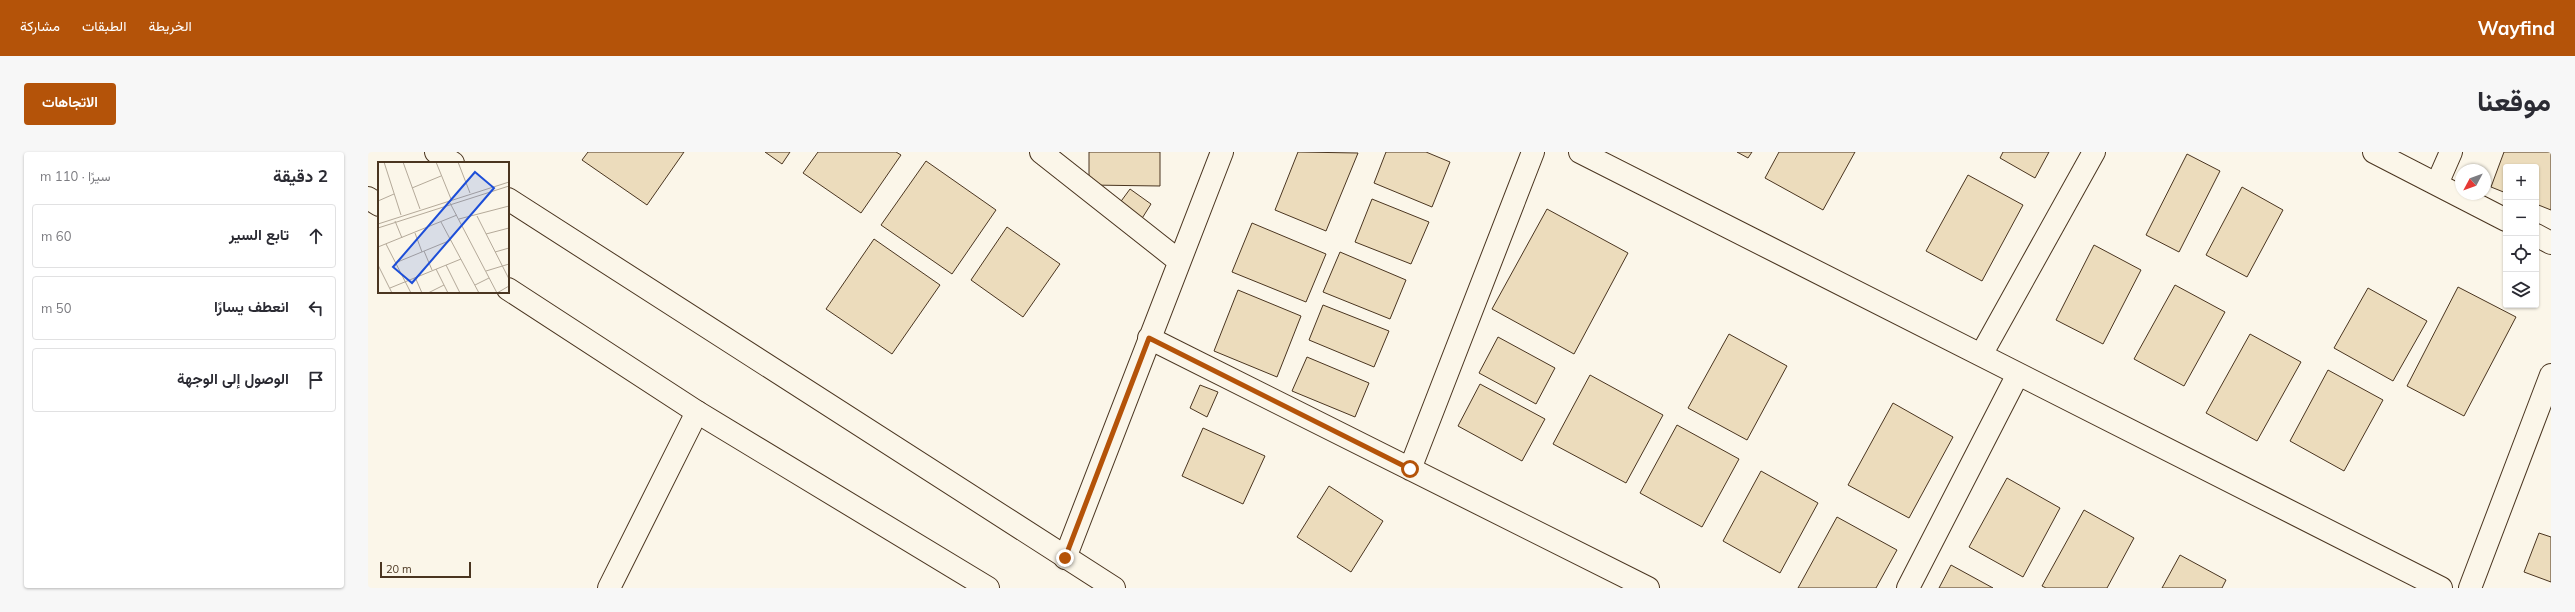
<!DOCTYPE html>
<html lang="ar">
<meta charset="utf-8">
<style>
body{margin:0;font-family:Mulish,Vazirmatn,sans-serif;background:#f7f7f7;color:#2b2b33;direction:rtl}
.controls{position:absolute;right:12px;top:12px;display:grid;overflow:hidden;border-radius:4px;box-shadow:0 1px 3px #0004}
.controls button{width:36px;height:36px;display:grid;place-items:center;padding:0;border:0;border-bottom:1px solid #e1e1e2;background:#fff;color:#2b2b33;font:20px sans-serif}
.compass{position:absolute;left:2087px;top:12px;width:36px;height:36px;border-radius:50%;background:#fff;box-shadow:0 1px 3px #0004;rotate:229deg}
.scale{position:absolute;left:12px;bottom:10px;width:91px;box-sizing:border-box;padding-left:4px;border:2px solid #4a3520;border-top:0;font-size:11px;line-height:14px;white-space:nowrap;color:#4a3520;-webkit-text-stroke:3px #fbf6e9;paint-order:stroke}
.stop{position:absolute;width:12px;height:12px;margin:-9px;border:3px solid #b45309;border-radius:50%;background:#fff}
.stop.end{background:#b45309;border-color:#fff;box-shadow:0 1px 4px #0008}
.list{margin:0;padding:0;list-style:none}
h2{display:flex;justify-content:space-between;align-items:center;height:52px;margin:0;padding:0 16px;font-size:17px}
h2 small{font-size:13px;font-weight:400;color:#7c7c81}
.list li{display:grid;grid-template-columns:26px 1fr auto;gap:12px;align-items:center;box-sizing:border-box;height:64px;margin:0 8px 8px;padding:0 8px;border:1px solid #e1e1e2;border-radius:4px}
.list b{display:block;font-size:15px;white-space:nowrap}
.list em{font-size:13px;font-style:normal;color:#7c7c81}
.icon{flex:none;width:22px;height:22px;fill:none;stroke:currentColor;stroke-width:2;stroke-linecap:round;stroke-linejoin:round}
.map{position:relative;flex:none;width:2183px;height:436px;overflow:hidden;direction:ltr;border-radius:4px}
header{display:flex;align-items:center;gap:24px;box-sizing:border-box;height:56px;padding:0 20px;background:#b45309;color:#fff}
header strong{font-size:19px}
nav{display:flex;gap:22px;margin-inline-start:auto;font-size:14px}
.intro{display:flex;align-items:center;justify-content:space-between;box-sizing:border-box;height:96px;padding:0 24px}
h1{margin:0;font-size:28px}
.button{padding:10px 18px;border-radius:4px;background:#b45309;color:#fff;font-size:14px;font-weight:700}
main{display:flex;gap:24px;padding:0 24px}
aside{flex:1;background:#fff;border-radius:4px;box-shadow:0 1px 3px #0004}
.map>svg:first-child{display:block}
.building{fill:#ecdcbc;stroke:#4a3520}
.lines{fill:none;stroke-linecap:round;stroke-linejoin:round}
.street-casing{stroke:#4a3520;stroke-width:24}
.secondary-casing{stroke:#4a3520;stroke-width:24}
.street{stroke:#fbf6e9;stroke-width:22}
.secondary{stroke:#fbf6e9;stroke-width:22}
.route{stroke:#b45309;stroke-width:5}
.inset-road{fill:none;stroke:#b4a999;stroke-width:1}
.view{fill:#1d4ed8;fill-opacity:0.15;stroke:#1d4ed8;stroke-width:2}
.inset-edge{fill:none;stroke:#4a3520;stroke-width:2}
</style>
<header>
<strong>Wayfind</strong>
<nav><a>الخريطة</a><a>الطبقات</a><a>مشاركة</a></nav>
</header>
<div class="intro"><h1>موقعنا</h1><a class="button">الاتجاهات</a></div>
<main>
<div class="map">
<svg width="2183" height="436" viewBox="0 0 2183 436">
<rect width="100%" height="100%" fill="#fbf6e9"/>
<path class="building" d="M220 0H316L279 53 214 8Z
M397 0H422L414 12Z
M450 0H528L533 3 493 61 435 21Z
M721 0H792V34L721 33Z
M930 0 990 1 958 79 907 58Z
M1018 0H1058L1082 10 1064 55 1006 31Z
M1369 0H1384L1380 6Z
M1411 0H1487L1455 58 1397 26Z
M1635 0H1681L1667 26 1632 6Z
M2136 0H2183V58L2168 52V15H2138V41L2123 35Z
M1819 2 1852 19 1811 100 1778 83Z
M558 9 628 58 584 122 513 73Z
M1600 23 1655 53 1614 129 1558 99Z
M1874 35 1915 58 1879 125 1838 103Z
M762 37 783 52 773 68 751 52Z
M1004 47 1061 70 1043 112 987 90Z
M1179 57 1260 101 1206 202 1124 157Z
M884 71 958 102 938 150 864 120Z
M639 75 692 112 655 165 603 128Z
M506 87 572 133 524 202 458 157Z
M1726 93 1773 118 1735 192 1688 168Z
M972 100 1038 128 1022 167 955 140Z
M1807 133 1857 160 1816 234 1766 207Z
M2090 135 2148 165 2096 264 2039 234Z
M2000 136 2059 169 2025 229 1966 196Z
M870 138 933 164 909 225 846 199Z
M955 153 1021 179 1006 215 941 188Z
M1361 182 1419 214 1379 288 1320 256Z
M1882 182 1933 210 1889 289 1838 261Z
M1130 185 1187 216 1168 252 1111 221Z
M939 205 1001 231 987 265 924 239Z
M1960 218 2015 248 1976 319 1922 289Z
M1222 223 1295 263 1258 331 1185 292Z
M1112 232 1177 267 1154 309 1090 274Z
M832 233 850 240 839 265 822 256Z
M1525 251 1585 285 1541 366 1480 333Z
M1309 273 1371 307 1334 375 1272 341Z
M835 276 897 304 875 352 814 324Z
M1393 319 1450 351 1412 421 1355 389Z
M1639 326 1692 356 1655 425 1601 395Z
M961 334 1015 369 983 420 929 385Z
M1716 358 1766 386 1739 436H1678L1674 434Z
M1469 365 1529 398 1508 436H1430Z
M2171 381 2183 385V430L2156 420Z
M1812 403 1858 428 1854 436H1794Z
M1583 413 1625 436H1571Z"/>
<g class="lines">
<defs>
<path id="street" d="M673 0 811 109
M1212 0 2073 436
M2006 0 2138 68
M2069 32 2083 0
M2168 83 2183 91
M781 186 1280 436
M1613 203 1726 0
M1042 317 1165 0
M697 406 854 0
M241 436 329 260
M1540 436 1650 222
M2102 436 2183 223"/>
<path id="secondary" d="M68 0 85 11
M0 46 11 53
M140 47 746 436
M140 137 329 260 620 436"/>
</defs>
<use href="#street" class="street-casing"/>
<use href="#secondary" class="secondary-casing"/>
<use href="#street" class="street"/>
<use href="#secondary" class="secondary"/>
</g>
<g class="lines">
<path class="route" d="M697 406 781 186 1042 317"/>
</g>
<g transform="translate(10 10)">
<rect width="131" height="131" fill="#fbf6e9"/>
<path class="inset-road" d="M6 0 23 53M25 0 42 47M58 0 73 37M80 0 92 31M34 26 63 14M0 39 16 32M72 41 119 131M99 54 131 117M81 57 131 44M17 59 24 76M63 60 101 131M0 62 131 20M0 66 131 24M37 71 44 90M108 72 131 66M8 82 33 131M0 85 79 53M46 89 54 108M117 90 131 86M17 101 73 78M0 103 14 131M68 103 82 131M58 107 70 131M108 109 131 102M37 115 44 131M97 123 111 116M12 126 83 97M50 131 66 123M119 131 131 124"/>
<path class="view" d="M97 10 116 26 34 121 15 105Z"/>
<rect width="131" height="131" class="inset-edge"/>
</g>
</svg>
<div class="controls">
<button>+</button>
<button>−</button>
<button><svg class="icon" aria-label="locate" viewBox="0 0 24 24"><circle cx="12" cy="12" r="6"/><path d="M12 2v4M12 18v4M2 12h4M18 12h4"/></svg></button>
<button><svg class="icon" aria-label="layers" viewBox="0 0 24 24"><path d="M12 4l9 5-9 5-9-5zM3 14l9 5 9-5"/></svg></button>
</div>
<svg class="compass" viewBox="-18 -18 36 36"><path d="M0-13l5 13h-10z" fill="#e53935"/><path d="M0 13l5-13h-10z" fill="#7c7c81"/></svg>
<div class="scale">20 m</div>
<div class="stop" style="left:1042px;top:317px"></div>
<div class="stop end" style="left:697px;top:406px"></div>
</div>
<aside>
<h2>2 دقيقة<small>سيرًا · 110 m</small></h2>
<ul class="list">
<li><svg class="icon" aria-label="ahead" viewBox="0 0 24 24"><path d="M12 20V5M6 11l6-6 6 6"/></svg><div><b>تابع السير</b></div><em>60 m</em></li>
<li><svg class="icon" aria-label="left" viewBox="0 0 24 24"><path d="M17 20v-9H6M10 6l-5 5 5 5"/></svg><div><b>انعطف يسارًا</b></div><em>50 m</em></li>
<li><svg class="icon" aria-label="arrive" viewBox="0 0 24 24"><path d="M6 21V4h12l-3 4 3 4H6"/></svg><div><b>الوصول إلى الوجهة</b></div></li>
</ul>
</aside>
</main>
